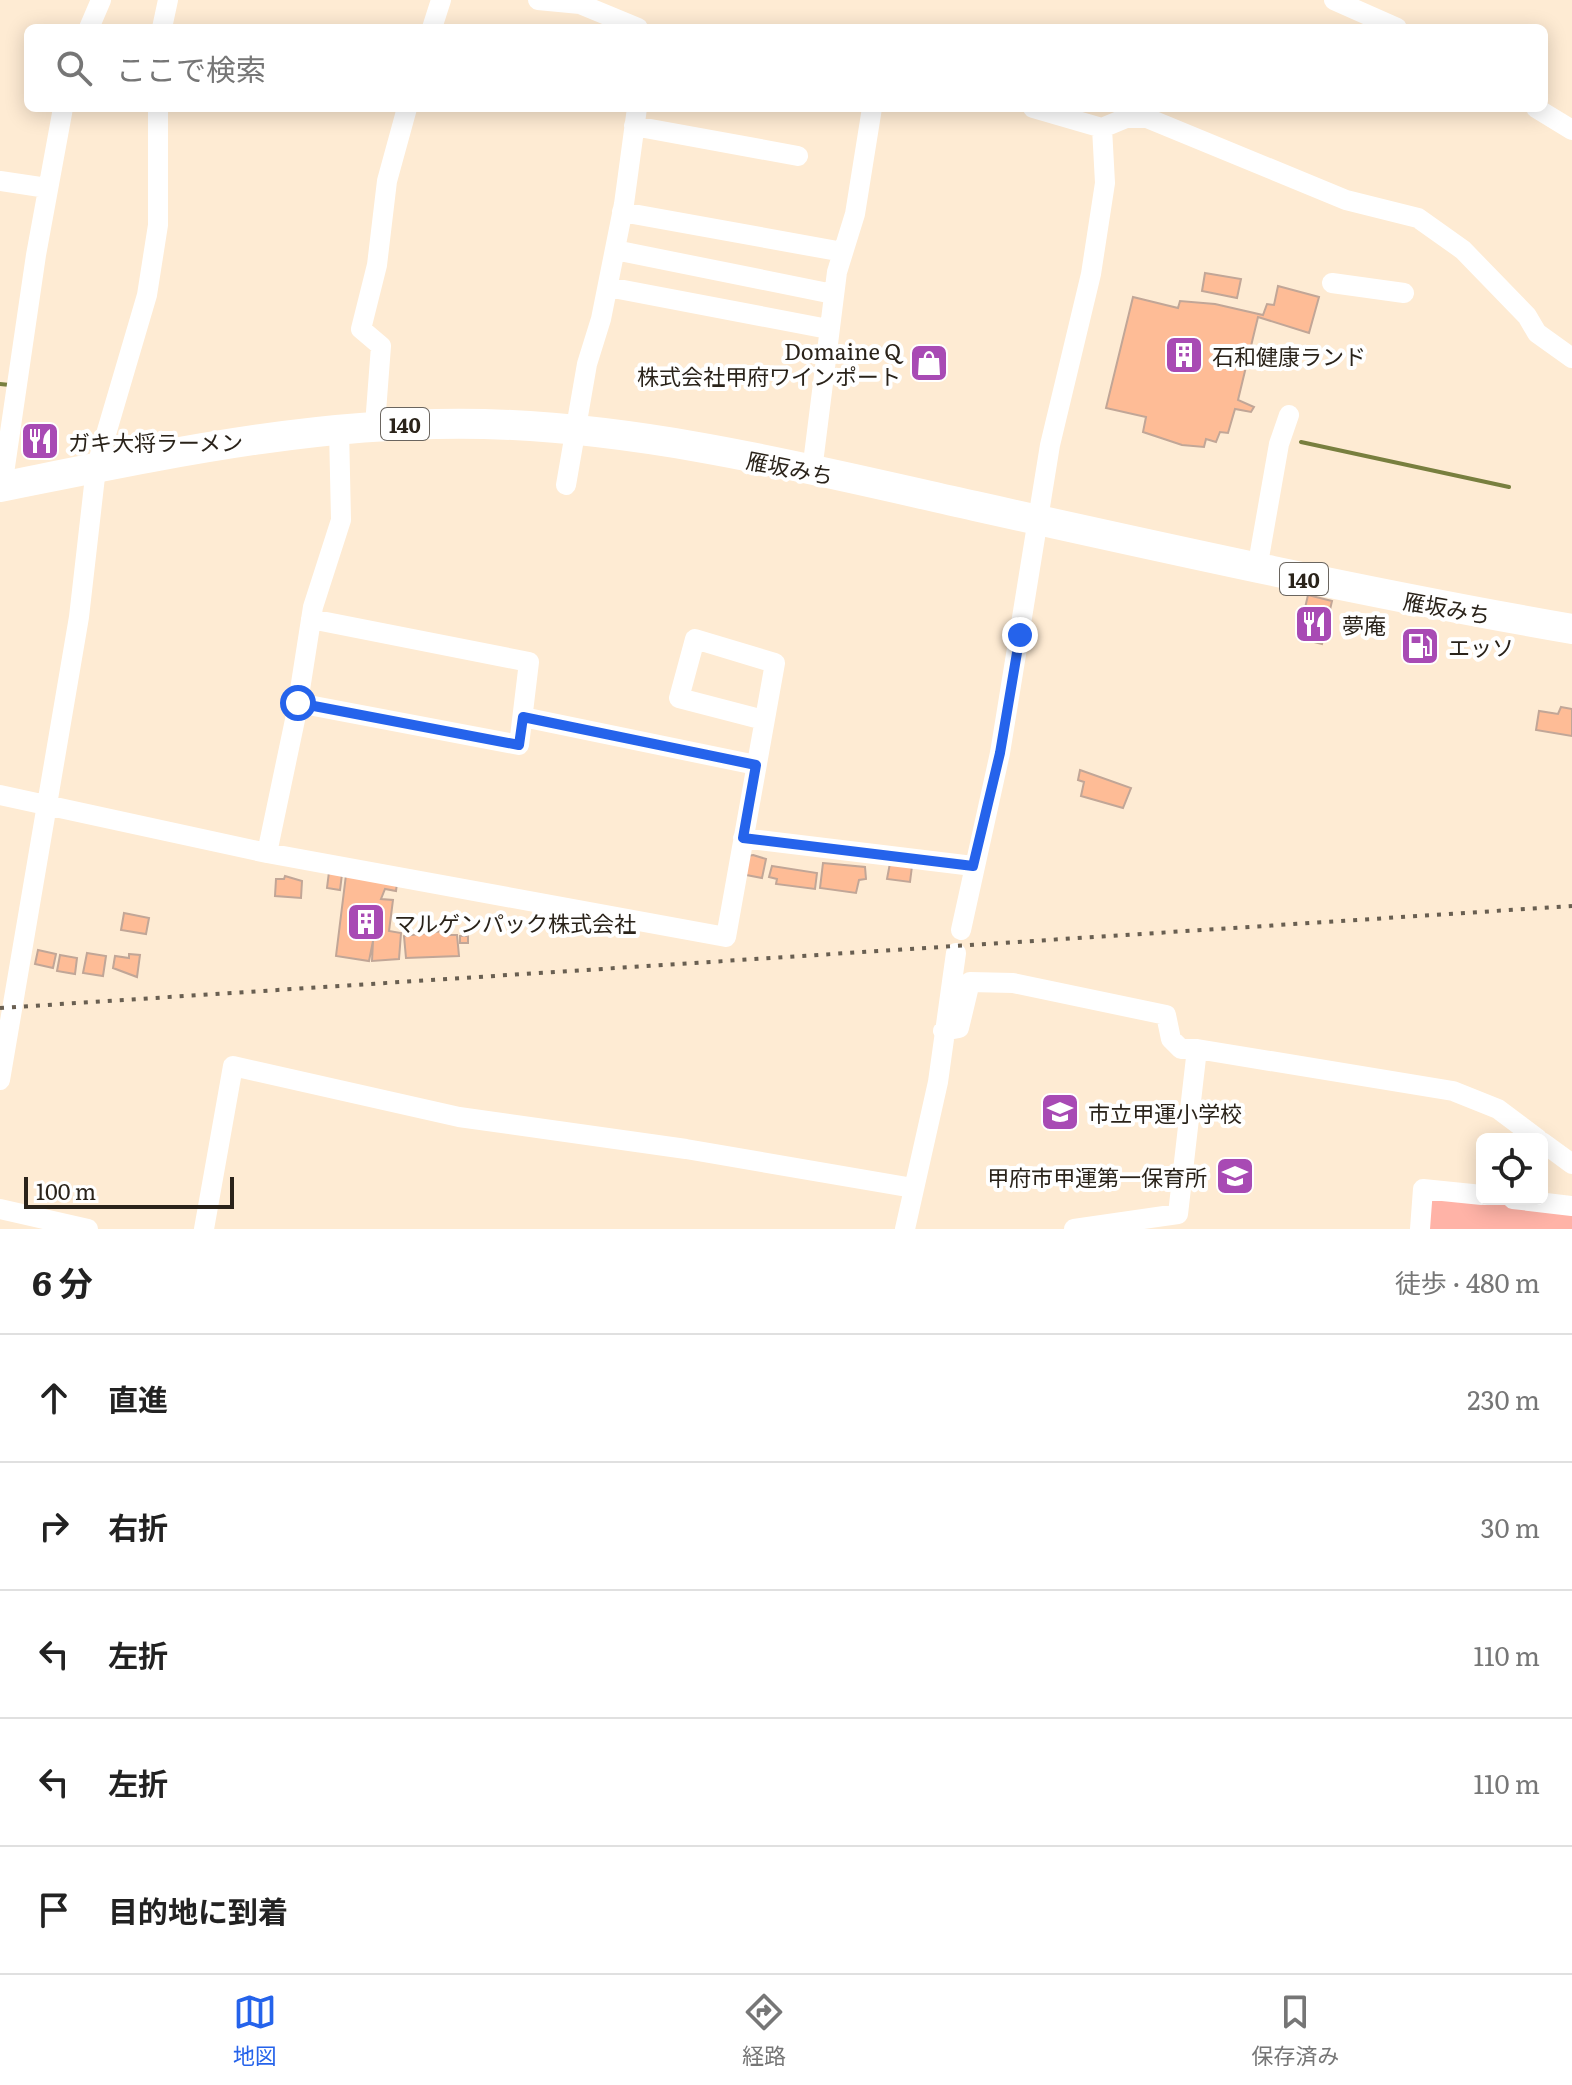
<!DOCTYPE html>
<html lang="ja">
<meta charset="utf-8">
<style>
body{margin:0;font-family:Literata,"Noto Sans JP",serif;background:#f6f6f6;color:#222}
.controls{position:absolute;right:24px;bottom:24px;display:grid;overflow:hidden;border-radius:12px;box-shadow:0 4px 20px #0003}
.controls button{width:72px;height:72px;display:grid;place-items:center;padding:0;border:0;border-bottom:2px solid #e0e0e0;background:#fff;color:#222;font:40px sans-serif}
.scale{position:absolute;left:24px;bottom:20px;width:210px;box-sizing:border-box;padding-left:8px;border:4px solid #2a231a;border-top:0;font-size:22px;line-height:28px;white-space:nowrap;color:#2a231a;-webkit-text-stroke:6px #fff;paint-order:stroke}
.stop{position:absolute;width:24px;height:24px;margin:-18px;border:6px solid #2563eb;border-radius:50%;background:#fff}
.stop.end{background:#2563eb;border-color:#fff;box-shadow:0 2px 8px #0008}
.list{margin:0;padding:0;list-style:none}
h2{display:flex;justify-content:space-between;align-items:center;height:104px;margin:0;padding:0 32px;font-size:34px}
h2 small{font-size:26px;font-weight:400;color:#767676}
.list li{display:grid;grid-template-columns:52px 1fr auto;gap:24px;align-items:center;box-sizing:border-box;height:128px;padding:0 32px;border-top:2px solid #e0e0e0}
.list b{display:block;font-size:30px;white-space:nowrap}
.list em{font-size:26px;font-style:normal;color:#767676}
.icon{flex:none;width:44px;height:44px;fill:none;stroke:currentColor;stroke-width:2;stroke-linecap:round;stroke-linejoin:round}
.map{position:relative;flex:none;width:1572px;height:1229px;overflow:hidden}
.search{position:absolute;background:#fff;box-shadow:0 4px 20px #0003;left:24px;right:24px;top:24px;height:88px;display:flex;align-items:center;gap:20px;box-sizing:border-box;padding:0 28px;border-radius:12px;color:#767676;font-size:30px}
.sheet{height:744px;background:#fff}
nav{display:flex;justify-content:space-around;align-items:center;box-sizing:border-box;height:112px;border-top:2px solid #e0e0e0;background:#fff;font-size:22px;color:#767676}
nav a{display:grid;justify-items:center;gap:4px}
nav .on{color:#2563eb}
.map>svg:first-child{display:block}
.green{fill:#ffb3a7}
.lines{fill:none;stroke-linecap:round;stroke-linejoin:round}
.stream{stroke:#787f3f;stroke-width:4}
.building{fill:#febc96;stroke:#c1a697;stroke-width:2}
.minor{stroke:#fff;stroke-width:20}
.highway{stroke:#fff;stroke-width:30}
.rail{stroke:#695f51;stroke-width:4;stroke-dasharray:4 8;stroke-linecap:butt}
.route{stroke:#2563eb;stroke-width:10}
.labels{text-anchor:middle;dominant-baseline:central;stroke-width:8;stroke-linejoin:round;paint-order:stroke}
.shield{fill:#fff;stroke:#6a655f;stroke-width:2}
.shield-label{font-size:20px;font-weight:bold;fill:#2a231a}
.poi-label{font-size:22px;fill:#2a231a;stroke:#fff;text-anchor:start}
.street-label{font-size:22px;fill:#2a231a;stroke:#fff}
</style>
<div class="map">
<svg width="1572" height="1229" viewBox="0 0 1572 1229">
<rect width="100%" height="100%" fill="#feebd3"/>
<path class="green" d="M1423 1189 1482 1199 1572 1206V1229H1420Z"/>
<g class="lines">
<path class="stream" d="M0 384 10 385
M1301 442 1509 487"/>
</g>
<path class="building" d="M1205 273 1241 279 1237 298 1202 291Z
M1278 286 1319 297 1309 333 1258 317 1238 400 1254 407 1251 412 1235 409 1228 433 1220 432 1216 442 1206 439 1204 447 1182 445 1143 432 1146 417 1106 408 1133 297 1178 308 1180 301 1215 304 1263 315 1267 304 1274 305Z
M45 428 50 453 33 456 28 431Z
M1308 595 1332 601 1322 644 1298 638Z
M1561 707 1572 709V736L1536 730 1539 711 1558 714Z
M1080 770 1131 788 1123 808 1081 796 1084 782 1078 780Z
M753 855 766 859 762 878 741 874 748 856Z
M823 863 865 867 866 879 859 880 856 893 820 888Z
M890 863 912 866 910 882 887 879Z
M772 866 817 873 815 889 776 884 777 879 769 877Z
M329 872 342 874 340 890 327 888Z
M346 875 397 883 396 891 385 889 381 899 393 900 389 931 401 933 399 959 372 961 373 941 369 961 336 956Z
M285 876 302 881 301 898 275 896 276 879H284Z
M124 913 149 918 146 934 121 930Z
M443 931 444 935H457L459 956 406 958 404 936Z
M460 936H468V943H460Z
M38 950 56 954 53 968 35 964Z
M87 953 106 956 103 976 83 973Z
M129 954 140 955 137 977 113 968 115 956 129 958Z
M60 955 77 958 75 974 57 971Z"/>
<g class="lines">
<path class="minor" d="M538 0 580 4 638 28
M1334 0 1397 28
M89 28 101 0
M162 28 168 0
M432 28 441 0
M1033 108 1102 128 1126 118H1147L1346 200 1418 218 1463 250 1527 316 1537 333 1572 358
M1536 108 1572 130
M634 126 798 156
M0 181 47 188
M622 212 843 252
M615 250 833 294
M1332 283 1404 293
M608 287 828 329
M375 425 381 346 361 329 377 265 387 181 407 108
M812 471 837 272 855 214 872 108
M566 485 587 364 601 319 624 204 637 108
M2 487 36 255 63 108
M1257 569 1279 444 1289 415
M298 703 519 745 529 662 311 619
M523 717 756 765
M0 795 267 853 726 937 775 663 695 639 679 698 764 720
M743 838 973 866
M267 853 296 715 313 607 341 520 339 428
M961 930 1000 753 1050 445 1091 274 1105 183 1102 128
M943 1031 959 1028 970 982 1013 983 1166 1015 1171 1039 1181 1049H1197
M0 1080 79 617 96 468 147 295 158 225V108
M1542 1142 1572 1164
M1513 1199 1572 1206
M0 1209 88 1229
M204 1229 233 1066 459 1117 686 1149 913 1188
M905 1229 938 1082 956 953
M1074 1229 1178 1214 1197 1049 1453 1091 1498 1109 1538 1139
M1420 1229 1423 1189 1482 1195"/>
<path class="highway" d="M0 487C161 455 319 420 484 424 649 428 814 470 975 506 1173 550 1371 594 1572 629"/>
<path class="rail" d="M0 1008 1572 906"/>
</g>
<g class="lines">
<path class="route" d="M298 703 519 745 523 717 756 765 743 838 973 866 1000 753 1020 635"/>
</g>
<defs>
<symbol id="building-square" viewBox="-11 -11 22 22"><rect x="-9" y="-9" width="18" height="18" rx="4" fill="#a84ab4" stroke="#fff"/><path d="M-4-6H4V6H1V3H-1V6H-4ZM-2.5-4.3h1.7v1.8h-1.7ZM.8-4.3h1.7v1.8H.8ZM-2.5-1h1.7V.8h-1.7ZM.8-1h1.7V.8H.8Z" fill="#fff"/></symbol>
<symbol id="shop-square" viewBox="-11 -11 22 22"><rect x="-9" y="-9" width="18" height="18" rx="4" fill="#a84ab4" stroke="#fff"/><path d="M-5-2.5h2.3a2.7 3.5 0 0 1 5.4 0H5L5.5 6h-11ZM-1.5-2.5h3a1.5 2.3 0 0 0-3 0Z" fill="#fff"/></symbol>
<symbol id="restaurant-square" viewBox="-11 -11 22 22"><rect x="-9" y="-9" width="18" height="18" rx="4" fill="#a84ab4" stroke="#fff"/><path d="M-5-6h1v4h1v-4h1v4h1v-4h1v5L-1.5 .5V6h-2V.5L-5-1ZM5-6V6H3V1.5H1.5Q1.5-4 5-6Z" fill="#fff"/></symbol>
<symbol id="fuel-square" viewBox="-11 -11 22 22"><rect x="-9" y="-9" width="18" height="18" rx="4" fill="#a84ab4" stroke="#fff"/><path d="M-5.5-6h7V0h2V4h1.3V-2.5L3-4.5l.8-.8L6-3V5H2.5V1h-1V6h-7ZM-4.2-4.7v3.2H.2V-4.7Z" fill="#fff"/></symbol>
<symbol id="school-square" viewBox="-11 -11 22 22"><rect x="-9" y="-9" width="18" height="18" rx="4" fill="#a84ab4" stroke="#fff"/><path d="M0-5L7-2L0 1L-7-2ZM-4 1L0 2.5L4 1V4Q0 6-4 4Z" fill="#fff"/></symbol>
</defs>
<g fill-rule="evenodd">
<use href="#building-square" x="1162" y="333" width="44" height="44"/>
<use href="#shop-square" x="907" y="341" width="44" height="44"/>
<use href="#restaurant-square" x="18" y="419" width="44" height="44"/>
<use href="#restaurant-square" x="1292" y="602" width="44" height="44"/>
<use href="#fuel-square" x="1398" y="624" width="44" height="44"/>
<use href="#building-square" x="344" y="900" width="44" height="44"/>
<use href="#school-square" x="1038" y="1090" width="44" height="44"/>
<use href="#school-square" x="1213" y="1154" width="44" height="44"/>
</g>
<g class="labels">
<g class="shield">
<rect x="381" y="408" width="48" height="32" rx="6"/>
<rect x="1280" y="563" width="48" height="32" rx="6"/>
</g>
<g class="shield-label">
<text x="405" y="424">140</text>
<text x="1304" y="579">140</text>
</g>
<g class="poi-label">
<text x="901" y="350" text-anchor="end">Domaine Q<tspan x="901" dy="25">株式会社甲府ワインポート</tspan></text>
<text x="1212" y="355">石和健康ランド</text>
<text x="68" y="441">ガキ大将ラーメン</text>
<text x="1342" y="624">夢庵</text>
<text x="1448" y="646">エッソ</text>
<text x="394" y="922">マルゲンパック株式会社</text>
<text x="1088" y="1112">市立甲運小学校</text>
<text x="1207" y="1176" text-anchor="end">甲府市甲運第一保育所</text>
</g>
<g class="street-label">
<text transform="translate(790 467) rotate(11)">雁坂みち</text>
<text transform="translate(1447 607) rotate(10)">雁坂みち</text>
</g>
</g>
</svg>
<div class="controls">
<button><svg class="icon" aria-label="locate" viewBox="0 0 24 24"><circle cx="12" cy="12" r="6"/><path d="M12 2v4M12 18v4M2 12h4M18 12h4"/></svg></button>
</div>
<div class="scale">100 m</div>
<div class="stop" style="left:298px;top:703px"></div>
<div class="stop end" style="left:1020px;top:635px"></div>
<div class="search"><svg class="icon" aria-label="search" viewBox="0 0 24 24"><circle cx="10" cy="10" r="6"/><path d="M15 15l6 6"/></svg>ここで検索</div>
</div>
<section class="sheet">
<h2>6 分<small>徒歩 · 480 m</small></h2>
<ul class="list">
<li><svg class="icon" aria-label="ahead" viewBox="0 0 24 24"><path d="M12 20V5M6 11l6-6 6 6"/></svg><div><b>直進</b></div><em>230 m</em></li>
<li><svg class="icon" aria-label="right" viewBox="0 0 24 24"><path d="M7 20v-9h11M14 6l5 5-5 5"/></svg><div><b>右折</b></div><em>30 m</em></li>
<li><svg class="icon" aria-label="left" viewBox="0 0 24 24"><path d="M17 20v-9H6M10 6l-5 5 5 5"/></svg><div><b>左折</b></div><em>110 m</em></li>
<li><svg class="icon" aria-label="left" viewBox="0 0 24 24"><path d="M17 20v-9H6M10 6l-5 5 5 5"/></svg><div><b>左折</b></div><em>110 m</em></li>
<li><svg class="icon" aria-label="arrive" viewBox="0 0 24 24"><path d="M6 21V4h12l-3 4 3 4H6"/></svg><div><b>目的地に到着</b></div></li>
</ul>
</section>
<nav>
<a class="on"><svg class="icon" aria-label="map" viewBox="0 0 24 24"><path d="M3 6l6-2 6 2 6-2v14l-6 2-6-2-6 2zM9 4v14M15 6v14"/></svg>地図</a>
<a><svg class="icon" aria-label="directions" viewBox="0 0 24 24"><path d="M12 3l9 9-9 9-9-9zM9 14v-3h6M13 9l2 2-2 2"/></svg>経路</a>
<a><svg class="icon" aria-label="saved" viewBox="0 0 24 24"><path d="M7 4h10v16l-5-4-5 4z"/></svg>保存済み</a>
</nav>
